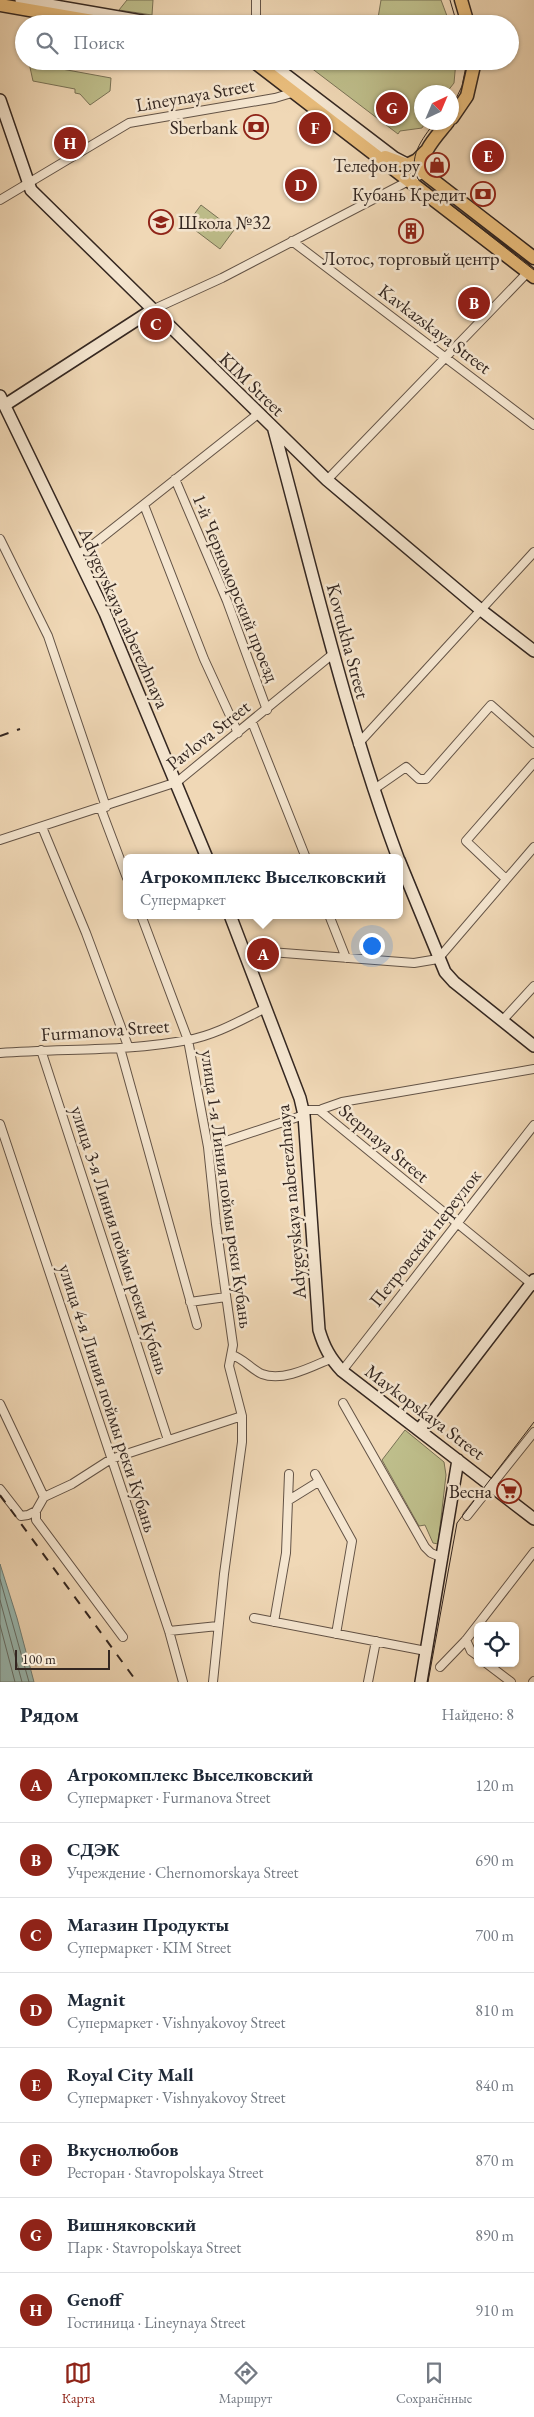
<!DOCTYPE html>
<html lang="ru">
<meta charset="utf-8">
<style>
body{margin:0;font-family:"EB Garamond",serif;background:#f2f2f3;color:#1f2937}
.controls{position:absolute;right:15px;bottom:15px;display:grid;overflow:hidden;border-radius:8px;box-shadow:0 1px 4px #0004}
.controls button{width:45px;height:45px;display:grid;place-items:center;padding:0;border:0;border-bottom:1px solid #e0e1e3;background:#fff;color:#1f2937;font:25px sans-serif}
.compass{position:absolute;left:414px;top:85px;width:45px;height:45px;border-radius:50%;background:#fff;box-shadow:0 1px 4px #0004;rotate:44deg}
.scale{position:absolute;left:15px;bottom:12px;width:95px;box-sizing:border-box;padding-left:5px;border:2px solid #342721;border-top:0;font-size:14px;line-height:18px;white-space:nowrap;color:#342721;-webkit-text-stroke:4px #f5e6d0;paint-order:stroke}
.you{position:absolute;left:371px;top:945px;width:18px;height:18px;margin:-12px;border:4px solid #fff;border-radius:50%;background:#1a73e8;box-shadow:0 0 0 8px #1a73e833}
.badge{display:grid;place-items:center;width:32px;height:32px;border-radius:50%;background:#8f2418;color:#fff;font-size:16px;font-weight:700}
.pin{position:absolute;translate:-50% -50%;border:2px solid #fff;box-shadow:0 1px 5px #0006}
.popup{position:absolute;left:123px;top:854px;width:280px;height:65px;box-sizing:border-box;display:grid;place-content:center;border-radius:8px;background:#fff;filter:drop-shadow(0 1px 4px #0005);font-size:16px;white-space:nowrap;color:#747a83}
.popup b{font-size:19px;color:#1f2937}
.popup::after{content:'';position:absolute;left:50%;top:100%;margin-left:-10px;border:10px solid transparent;border-top-color:#fff}
.list{margin:0;padding:0;list-style:none}
h2{display:flex;justify-content:space-between;align-items:center;height:65px;margin:0;padding:0 20px;font-size:21px}
h2 small{font-size:16px;font-weight:400;color:#747a83}
.list li{display:grid;grid-template-columns:32px 1fr auto;gap:15px;align-items:center;box-sizing:border-box;height:75px;padding:0 20px;border-top:1px solid #e0e1e3}
.list b{display:block;font-size:19px;white-space:nowrap}
.list p{margin:0;font-size:16px;white-space:nowrap;color:#747a83}
.list em{font-size:16px;font-style:normal;color:#747a83}
.icon{flex:none;width:28px;height:28px;fill:none;stroke:currentColor;stroke-width:2;stroke-linecap:round;stroke-linejoin:round}
.map{position:relative;flex:none;width:534px;height:1682px;overflow:hidden}
.search{position:absolute;background:#fff;box-shadow:0 1px 4px #0004;left:15px;right:15px;top:15px;height:55px;display:flex;align-items:center;gap:12px;box-sizing:border-box;padding:0 18px;border-radius:28px;color:#747a83;font-size:19px}
.sheet{height:665px;background:#fff}
nav{display:flex;justify-content:space-around;align-items:center;box-sizing:border-box;height:70px;border-top:1px solid #e0e1e3;background:#fff;font-size:14px;color:#747a83}
nav a{display:grid;justify-items:center;gap:2px}
nav .on{color:#8f2418}
.map>svg:first-child{display:block}
.green{fill:#bebe8b;stroke:#797256}
.water{fill:#9ab9b1;stroke:#717f77}
.lines{fill:none;stroke-linecap:round;stroke-linejoin:round}
.shore{stroke:#677069;stroke-width:1}
.street-casing{stroke:#635346;stroke-width:10}
.secondary-casing{stroke:#342721;stroke-width:14}
.primary-casing{stroke:#342721;stroke-width:15}
.street{stroke:#f5e6d0;stroke-width:8}
.secondary{stroke:#f5e6d0;stroke-width:11}
.primary{stroke:#e8bc7b;stroke-width:12}
.tram{stroke:#342721;stroke-width:1}
.rail{stroke:#342721;stroke-width:2;stroke-dasharray:9 9;stroke-linecap:butt}
.labels{text-anchor:middle;dominant-baseline:central;stroke-width:5;stroke-linejoin:round;paint-order:stroke}
.street-label{font-size:19px;fill:#342721;stroke:#f5e6d0}
.poi-label{font-size:19px;fill:#342721;stroke:#f5e6d0;text-anchor:end}
</style>
<div class="map">
<svg width="534" height="1682" viewBox="0 0 534 1682">
<rect width="100%" height="100%" fill="#f0d8b6"/>
<filter id="stains"><feTurbulence type="fractalNoise" baseFrequency=".004" numOctaves="4"/><feColorMatrix values="0 0 0 0 .2 0 0 0 0 .09 0 0 0 0 .02 0 0 0 .5 -.17"/></filter>
<radialGradient id="worn" r=".72"><stop offset=".6" stop-color="#630" stop-opacity="0"/><stop offset="1" stop-color="#630" stop-opacity=".3"/></radialGradient>
<path class="green" d="M127 0H153L152 15 119 10Z
M381 0H441L450 24H377Z
M302 61H456L454 83 447 92H422V122L425 123 422 128 400 131 398 134Z
M29 63 111 78 110 91 90 105 80 94 75 93V89L33 81Z
M201 205 234 230 220 249 187 224Z
M405 1430 444 1462 446 1475 438 1544 433 1543 425 1525 419 1526 382 1460Z"/>
<path class="water" d="M0 1564 17 1618 34 1682H0Z"/>
<g class="lines">
<path class="shore" d="M0 1579 29 1682
M0 1600 22 1682
M0 1625 15 1682"/>
<defs>
<path id="street" d="M256 0V24
M0 200 129 123 275 98 295 92
M292 241 534 425
M152 310 222 278 424 173
M175 479 227 601 267 710
M327 480 528 272
M144 505 204 659 238 733
M0 539 48 636 106 807
M78 554 90 547 258 414
M252 722 306 858
M358 744 534 552
M373 790 406 767 419 779H426L491 705 534 743
M101 809 127 878
M42 827 86 933 128 1046
M0 840 177 782 334 653
M506 879 466 841 534 763
M141 915 188 1040 208 1147 216 1224 233 1345 229 1366 242 1416V1442L224 1574 213 1682
M329 915 346 958
M244 950 414 963 438 959 534 847
M502 1021 534 986
M120 1048 197 1325
M41 1050 168 1440
M0 1053C63 1048 126 1052 188 1040 216 1035 241 1020 266 1008
M322 1109 342 1102 534 1069
M303 1110H319L534 1286
M0 1124 169 1631 183 1682
M208 1147 304 1115
M190 1302 226 1297
M232 1355C244 1359 251 1369 262 1374 283 1382 311 1367 330 1359
M342 1371 534 1125
M343 1403 425 1547 431 1553 443 1558
M0 1404 44 1497
M315 1474 352 1541 336 1634
M0 1489 21 1516 28 1515 36 1511
M44 1497 72 1484 111 1459 242 1416
M44 1497 36 1511V1520L123 1637
M289 1500 318 1482
M467 1516 534 1432
M254 1618 426 1651
M274 1622 286 1553 289 1474
M169 1631 218 1626
M466 1640 471 1651 478 1656
M486 1663 511 1682
M440 1667 466 1640 534 1552
M368 1682 376 1641
M533 1682 534 1681"/>
<path id="secondary" d="M21 0 159 24
M268 61 395 158 424 173
M0 100 31 190 327 480 481 610 534 651
M0 396 105 613 207 858
M5 405 152 310
M274 430C313 574 346 718 398 858
M399 860 445 972 454 982 534 1046
M230 915 300 1098 304 1115 319 1330C324 1347 330 1358 342 1371L534 1519
M419 1430 534 1280
M421 1682 458 1460"/>
<path id="primary" d="M461 0 468 24
M0 5 110 24
M253 61 534 277
M452 118 467 96 475 61
M448 122C438 135 417 155 424 173L534 258
M385 157 407 165 417 160 426 151"/>
</defs>
<use href="#street" class="street-casing"/>
<use href="#secondary" class="secondary-casing"/>
<use href="#primary" class="primary-casing"/>
<use href="#street" class="street"/>
<use href="#secondary" class="secondary"/>
<use href="#primary" class="primary"/>
<path class="tram" d="M450 0 457 24
M452 107 462 86 467 61
M435 122C422 139 407 158 418 179L534 270
M428 1682 457 1523 534 1422"/>
<path class="rail" d="M0 736 20 729
M0 1495 137 1682"/>
</g>
<defs>
<symbol id="bank-ring" viewBox="-11 -11 22 22"><circle r="9.5" fill="#f5e6d0" stroke="#8f2418" stroke-width="1.5"/><path d="M-6-4H6V4H-6ZM0-2.3a2.3 2.3 0 1 0 0 4.6a2.3 2.3 0 1 0 0-4.6Z" fill="#8f2418"/></symbol>
<symbol id="shop-ring" viewBox="-11 -11 22 22"><circle r="9.5" fill="#f5e6d0" stroke="#8f2418" stroke-width="1.5"/><path d="M-5-2.5h2.3a2.7 3.5 0 0 1 5.4 0H5L5.5 6h-11ZM-1.5-2.5h3a1.5 2.3 0 0 0-3 0Z" fill="#8f2418"/></symbol>
<symbol id="school-ring" viewBox="-11 -11 22 22"><circle r="9.5" fill="#f5e6d0" stroke="#8f2418" stroke-width="1.5"/><path d="M0-5L7-2L0 1L-7-2ZM-4 1L0 2.5L4 1V4Q0 6-4 4Z" fill="#8f2418"/></symbol>
<symbol id="building-ring" viewBox="-11 -11 22 22"><circle r="9.5" fill="#f5e6d0" stroke="#8f2418" stroke-width="1.5"/><path d="M-4-6H4V6H1V3H-1V6H-4ZM-2.5-4.3h1.7v1.8h-1.7ZM.8-4.3h1.7v1.8H.8ZM-2.5-1h1.7V.8h-1.7ZM.8-1h1.7V.8H.8Z" fill="#8f2418"/></symbol>
<symbol id="supermarket-ring" viewBox="-11 -11 22 22"><circle r="9.5" fill="#f5e6d0" stroke="#8f2418" stroke-width="1.5"/><path d="M-6-5.5h2.5l.6 2H6L4.5 2H-2.5L-4.4-4H-6ZM-1.5 3.2a1.3 1.3 0 1 0 .1 0ZM3 3.2a1.3 1.3 0 1 0 .1 0Z" fill="#8f2418"/></symbol>
</defs>
<g fill-rule="evenodd">
<use href="#bank-ring" x="242" y="113" width="28" height="28"/>
<use href="#shop-ring" x="423" y="151" width="28" height="28"/>
<use href="#bank-ring" x="469" y="180" width="28" height="28"/>
<use href="#school-ring" x="147" y="208" width="28" height="28"/>
<use href="#building-ring" x="397" y="217" width="28" height="28"/>
<use href="#supermarket-ring" x="495" y="1477" width="28" height="28"/>
</g>
<g class="labels">
<g class="street-label">
<text transform="translate(195 95) rotate(-10)">Lineynaya Street</text>
<text transform="translate(435 329) rotate(37)">Kavkazskaya Street</text>
<text transform="translate(252 384) rotate(44)">KIM Street</text>
<text transform="translate(236 588) rotate(68)">1-й Черноморский проезд</text>
<text transform="translate(124 618) rotate(66)">Adygeyskaya naberezhnaya</text>
<text transform="translate(348 641) rotate(75)">Kovtukha Street</text>
<text transform="translate(208 735) rotate(-38)">Pavlova Street</text>
<text transform="translate(105 1030) rotate(-4)">Furmanova Street</text>
<text transform="translate(384 1143) rotate(40)">Stepnaya Street</text>
<text transform="translate(227 1189) rotate(82)">улица 1-я Линия поймы реки Кубань</text>
<text transform="translate(291 1202) rotate(-95)">Adygeyskaya naberezhnaya</text>
<text transform="translate(425 1238) rotate(-52)">Петровский переулок</text>
<text transform="translate(120 1240) rotate(72)">улица 3-я Линия поймы реки Кубань</text>
<text transform="translate(108 1398) rotate(72)">улица 4-я Линия поймы реки Кубань</text>
<text transform="translate(425 1412) rotate(37)">Maykopskaya Street</text>
</g>
<g class="poi-label">
<text x="238" y="127">Sberbank</text>
<text x="420" y="165">Телефон.ру</text>
<text x="466" y="194">Кубань Кредит</text>
<text x="178" y="222" text-anchor="start">Школа №32</text>
<text x="411" y="258" text-anchor="middle">Лотос, торговый центр</text>
<text x="492" y="1491">Весна</text>
</g>
</g>
<rect width="100%" height="100%" filter="url(#stains)"/>
<rect width="100%" height="100%" fill="url(#worn)"/>
</svg>
<div class="controls">
<button><svg class="icon" aria-label="locate" viewBox="0 0 24 24"><circle cx="12" cy="12" r="6"/><path d="M12 2v4M12 18v4M2 12h4M18 12h4"/></svg></button>
</div>
<svg class="compass" viewBox="-18 -18 36 36"><path d="M0-13l5 13h-10z" fill="#e53935"/><path d="M0 13l5-13h-10z" fill="#747a83"/></svg>
<div class="scale">100 m</div>
<div class="you"></div>
<div class="pin badge" style="left:263px;top:954px">A</div>
<div class="popup"><b>Агрокомплекс Выселковский</b>Супермаркет</div>
<div class="pin badge" style="left:474px;top:303px">B</div>
<div class="pin badge" style="left:156px;top:324px">C</div>
<div class="pin badge" style="left:301px;top:185px">D</div>
<div class="pin badge" style="left:488px;top:156px">E</div>
<div class="pin badge" style="left:315px;top:128px">F</div>
<div class="pin badge" style="left:392px;top:108px">G</div>
<div class="pin badge" style="left:70px;top:143px">H</div>
<div class="search"><svg class="icon" aria-label="search" viewBox="0 0 24 24"><circle cx="10" cy="10" r="6"/><path d="M15 15l6 6"/></svg>Поиск</div>
</div>
<section class="sheet">
<h2>Рядом<small>Найдено: 8</small></h2>
<ul class="list">
<li><span class="badge">A</span><div><b>Агрокомплекс Выселковский</b><p>Супермаркет · Furmanova Street</p></div><em>120 m</em></li>
<li><span class="badge">B</span><div><b>СДЭК</b><p>Учреждение · Chernomorskaya Street</p></div><em>690 m</em></li>
<li><span class="badge">C</span><div><b>Магазин Продукты</b><p>Супермаркет · KIM Street</p></div><em>700 m</em></li>
<li><span class="badge">D</span><div><b>Magnit</b><p>Супермаркет · Vishnyakovoy Street</p></div><em>810 m</em></li>
<li><span class="badge">E</span><div><b>Royal City Mall</b><p>Супермаркет · Vishnyakovoy Street</p></div><em>840 m</em></li>
<li><span class="badge">F</span><div><b>Вкуснолюбов</b><p>Ресторан · Stavropolskaya Street</p></div><em>870 m</em></li>
<li><span class="badge">G</span><div><b>Вишняковский</b><p>Парк · Stavropolskaya Street</p></div><em>890 m</em></li>
<li><span class="badge">H</span><div><b>Genoff</b><p>Гостиница · Lineynaya Street</p></div><em>910 m</em></li>
</ul>
</section>
<nav>
<a class="on"><svg class="icon" aria-label="map" viewBox="0 0 24 24"><path d="M3 6l6-2 6 2 6-2v14l-6 2-6-2-6 2zM9 4v14M15 6v14"/></svg>Карта</a>
<a><svg class="icon" aria-label="directions" viewBox="0 0 24 24"><path d="M12 3l9 9-9 9-9-9zM9 14v-3h6M13 9l2 2-2 2"/></svg>Маршрут</a>
<a><svg class="icon" aria-label="saved" viewBox="0 0 24 24"><path d="M7 4h10v16l-5-4-5 4z"/></svg>Сохранённые</a>
</nav>
